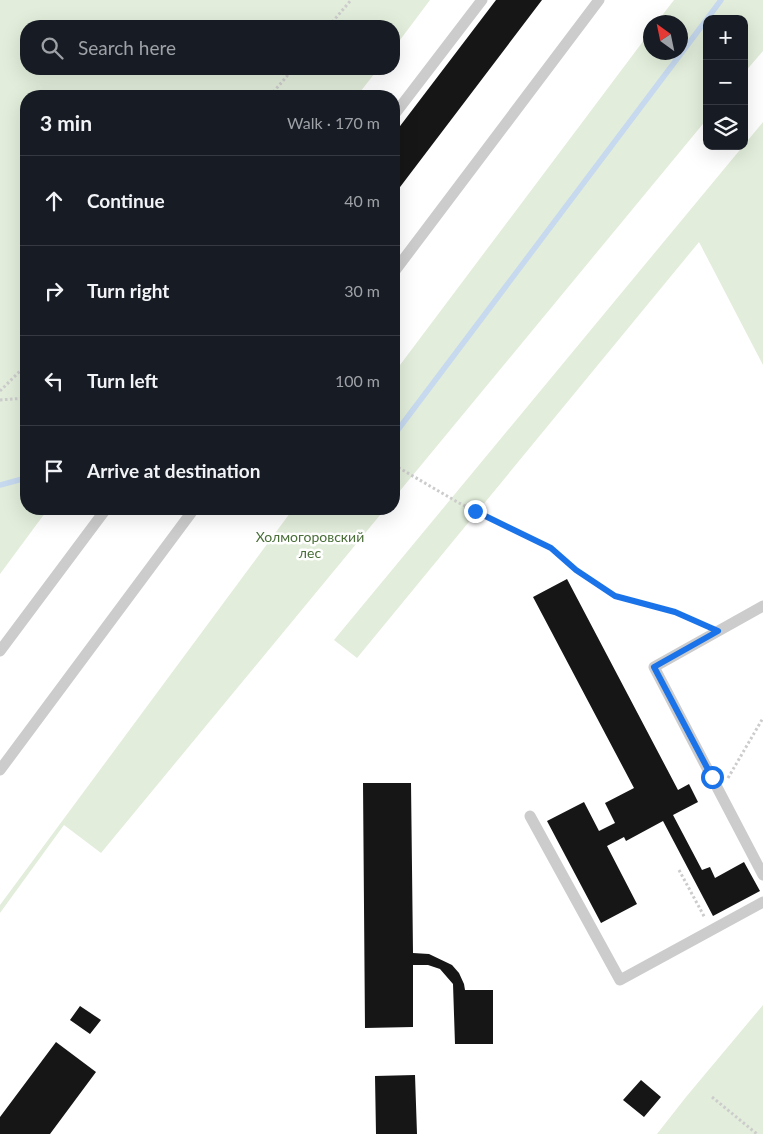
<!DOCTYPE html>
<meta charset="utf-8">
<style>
body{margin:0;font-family:Lato,sans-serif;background:#20242c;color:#f1f3f6}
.controls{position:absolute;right:15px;top:15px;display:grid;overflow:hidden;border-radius:10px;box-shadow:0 5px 20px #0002}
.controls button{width:45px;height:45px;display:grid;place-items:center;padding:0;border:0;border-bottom:1px solid #363941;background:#171b24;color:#f1f3f6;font:25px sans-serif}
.compass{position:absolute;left:643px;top:15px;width:45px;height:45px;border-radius:50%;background:#171b24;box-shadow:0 5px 20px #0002;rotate:327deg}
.stop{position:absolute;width:15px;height:15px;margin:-11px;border:4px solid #1a73e8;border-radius:50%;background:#fff}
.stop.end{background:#1a73e8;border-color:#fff;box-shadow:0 1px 5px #0008}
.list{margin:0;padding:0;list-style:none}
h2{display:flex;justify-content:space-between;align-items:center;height:65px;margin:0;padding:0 20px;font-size:21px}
h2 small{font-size:16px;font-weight:400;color:#9ea1a6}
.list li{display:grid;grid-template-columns:32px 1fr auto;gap:15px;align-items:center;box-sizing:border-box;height:90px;padding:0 20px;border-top:1px solid #363941}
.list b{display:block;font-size:19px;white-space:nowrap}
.list em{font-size:16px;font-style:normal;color:#9ea1a6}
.icon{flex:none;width:28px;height:28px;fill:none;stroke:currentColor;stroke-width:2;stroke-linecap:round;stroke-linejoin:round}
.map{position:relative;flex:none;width:763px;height:1134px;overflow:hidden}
.search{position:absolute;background:#171b24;box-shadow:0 5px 20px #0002;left:20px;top:20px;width:380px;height:55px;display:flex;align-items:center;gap:12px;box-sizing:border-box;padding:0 18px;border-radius:20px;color:#9ea1a6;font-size:19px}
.panel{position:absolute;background:#171b24;box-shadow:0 5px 20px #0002;left:20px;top:90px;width:380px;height:425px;border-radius:20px}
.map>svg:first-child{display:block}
.green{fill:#e2eddb}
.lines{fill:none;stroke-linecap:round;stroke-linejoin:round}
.stream{stroke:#c6d9ef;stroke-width:5.5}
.building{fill:#161616}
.path{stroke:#ccc;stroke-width:3;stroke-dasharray:2.5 2.5;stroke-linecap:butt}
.service{stroke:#ccc;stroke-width:11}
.route{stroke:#1a73e8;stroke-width:6}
.labels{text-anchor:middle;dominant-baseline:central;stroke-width:5;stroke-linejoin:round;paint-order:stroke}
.park-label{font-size:14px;fill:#496e38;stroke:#fff}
</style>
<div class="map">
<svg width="763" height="1134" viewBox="0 0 763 1134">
<rect width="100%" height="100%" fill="#fff"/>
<path class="green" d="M0 0H430L394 48V26H26V69H378L357 96H26V509H48L0 574Z
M674 0H763V51L744 73V19H707V119L394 498V373L650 32V52H680V22H657Z
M763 122V365L699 242 357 658 334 640Z
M293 509H385L101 853 64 825 0 913V905Z
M763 1005V1134H657L686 1097Z"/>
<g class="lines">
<path class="stream" d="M707 19 721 0
M394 435 707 19
M0 485 26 478"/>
</g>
<path class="building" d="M496 0H542L394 195V134Z
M567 579 678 790 689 784 698 802 673 815 702 870 710 867 715 878 744 862 760 891 713 916 663 821 626 841 624 837 607 846 637 904 601 923 547 821 584 802 599 831 615 823 605 803 634 788 533 597Z
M363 783H411L413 953 429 954 452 965 459 973 464 984 465 990H493V1044H455L453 984 440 969 428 965H413V1027L365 1028Z
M80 1006 101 1020 90 1034 70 1020Z
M56 1042 96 1072 50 1134H0V1117Z
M415 1075 417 1134H376L375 1076Z
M641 1080 661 1097 644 1117 623 1100Z"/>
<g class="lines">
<path class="path" d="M329 26 351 0
M270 96 293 69
M0 391 26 365
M0 400 26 398
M394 465 459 503 551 548 576 570 615 596 675 612 701 624
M728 778 763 718
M679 870 705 918
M712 1097 757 1134"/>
<path class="service" d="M394 115 482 0
M394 272 599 0
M763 606 654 667 763 875
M0 651 106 509
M0 770 194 509
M530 816 620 980 763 902"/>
</g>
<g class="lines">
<path class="route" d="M475 511 551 548 576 570 615 596 675 612 718 631 654 667 712 777"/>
</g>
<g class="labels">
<g class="park-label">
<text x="310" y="536">Холмогоровский<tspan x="310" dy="16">лес</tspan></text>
</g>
</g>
</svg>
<div class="controls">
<button>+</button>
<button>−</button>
<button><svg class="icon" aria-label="layers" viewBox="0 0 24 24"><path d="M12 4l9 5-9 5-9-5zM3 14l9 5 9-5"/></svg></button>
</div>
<svg class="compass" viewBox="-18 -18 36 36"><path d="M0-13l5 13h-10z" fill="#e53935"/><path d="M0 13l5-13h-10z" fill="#9ea1a6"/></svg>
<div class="stop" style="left:712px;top:777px"></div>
<div class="stop end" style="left:475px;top:511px"></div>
<div class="search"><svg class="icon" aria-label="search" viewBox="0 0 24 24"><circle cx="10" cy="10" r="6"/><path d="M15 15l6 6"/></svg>Search here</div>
<section class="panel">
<h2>3 min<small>Walk · 170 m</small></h2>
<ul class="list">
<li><svg class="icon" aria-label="ahead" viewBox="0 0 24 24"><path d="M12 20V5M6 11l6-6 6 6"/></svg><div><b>Continue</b></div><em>40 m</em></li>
<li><svg class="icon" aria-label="right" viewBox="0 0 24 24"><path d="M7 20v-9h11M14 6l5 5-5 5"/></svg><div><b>Turn right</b></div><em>30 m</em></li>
<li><svg class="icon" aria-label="left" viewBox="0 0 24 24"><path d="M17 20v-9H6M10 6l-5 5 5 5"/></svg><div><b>Turn left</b></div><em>100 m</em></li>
<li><svg class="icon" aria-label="arrive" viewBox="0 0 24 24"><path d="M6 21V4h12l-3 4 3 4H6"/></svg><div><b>Arrive at destination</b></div></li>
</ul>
</section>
</div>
